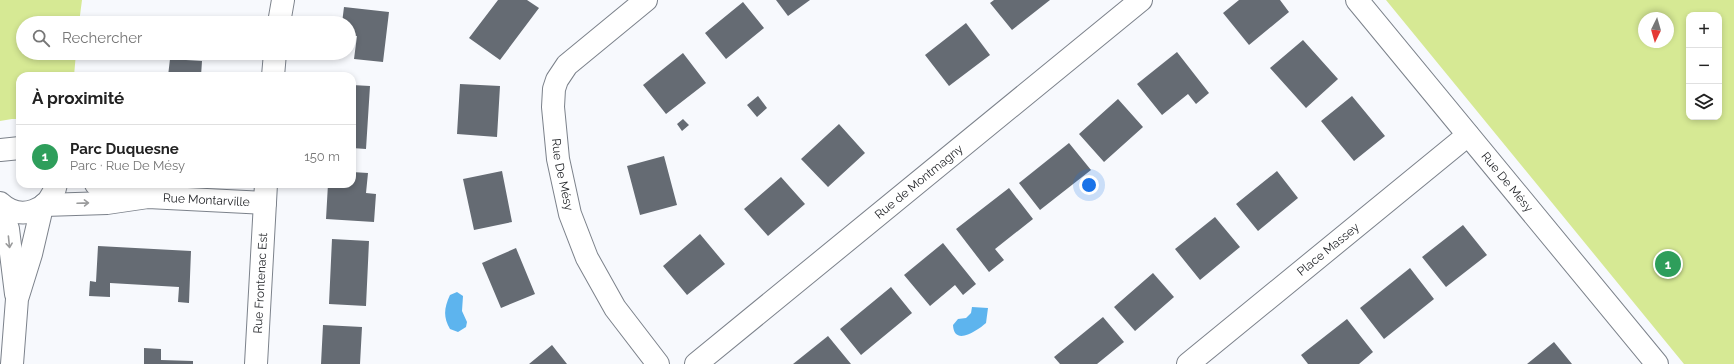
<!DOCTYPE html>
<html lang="fr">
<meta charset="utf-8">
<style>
body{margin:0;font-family:Raleway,sans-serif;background:#f6f6f6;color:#222}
.controls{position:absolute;right:12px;top:12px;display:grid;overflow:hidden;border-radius:8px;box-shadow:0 2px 6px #0003}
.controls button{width:36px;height:36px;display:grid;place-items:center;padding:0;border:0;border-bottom:1px solid #e0e0e0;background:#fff;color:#222;font:20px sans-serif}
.compass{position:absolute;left:1638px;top:12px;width:36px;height:36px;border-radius:50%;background:#fff;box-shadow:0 2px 6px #0003;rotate:185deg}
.you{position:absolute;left:1089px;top:185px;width:14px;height:14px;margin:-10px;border:3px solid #fff;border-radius:50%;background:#1a73e8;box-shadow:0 0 0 6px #1a73e833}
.badge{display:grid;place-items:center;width:26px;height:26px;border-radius:50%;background:#b45309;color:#fff;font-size:13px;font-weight:700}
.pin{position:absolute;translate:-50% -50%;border:2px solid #fff;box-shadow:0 1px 4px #0006}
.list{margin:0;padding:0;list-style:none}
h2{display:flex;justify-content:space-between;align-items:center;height:52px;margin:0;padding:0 16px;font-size:17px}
h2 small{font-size:13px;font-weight:400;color:#767676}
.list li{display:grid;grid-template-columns:26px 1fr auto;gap:12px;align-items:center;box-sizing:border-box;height:64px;padding:0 16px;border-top:1px solid #e0e0e0}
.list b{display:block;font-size:15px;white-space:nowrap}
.list p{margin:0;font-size:13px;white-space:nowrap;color:#767676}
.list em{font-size:13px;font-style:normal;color:#767676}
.icon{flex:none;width:22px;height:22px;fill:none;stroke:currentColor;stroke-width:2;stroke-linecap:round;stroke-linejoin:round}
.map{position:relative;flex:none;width:1734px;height:364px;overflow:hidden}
.search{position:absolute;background:#fff;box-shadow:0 2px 6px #0003;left:16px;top:16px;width:340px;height:44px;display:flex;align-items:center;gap:10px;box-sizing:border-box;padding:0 14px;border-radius:22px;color:#767676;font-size:15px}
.panel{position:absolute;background:#fff;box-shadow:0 2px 6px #0003;left:16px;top:72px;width:340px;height:116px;border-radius:12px}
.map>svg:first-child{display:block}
.green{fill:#d6e994;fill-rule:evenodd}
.water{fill:#5db4ee}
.building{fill:#656b73}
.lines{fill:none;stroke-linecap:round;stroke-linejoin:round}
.minor-casing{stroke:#7c828b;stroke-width:24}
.minor{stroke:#fff;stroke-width:22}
.oneway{stroke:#9a9b9c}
.labels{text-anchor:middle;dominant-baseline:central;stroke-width:3;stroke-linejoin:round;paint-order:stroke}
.street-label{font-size:12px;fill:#1e2024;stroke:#f7f9fd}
</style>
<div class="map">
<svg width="1734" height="364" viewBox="0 0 1734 364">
<rect width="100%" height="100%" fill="#f7f9fd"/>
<path class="green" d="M0 0H82L79 23H23V53H76L74 76H20V119H12L0 121Z
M1386 0H1734V364H1684ZM1689 15H1719V117H1689ZM1644 18H1668V42H1644Z"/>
<path class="water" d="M457 292 463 296 462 311 467 322 466 327 458 332 450 329C443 317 444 308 450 295Z
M972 307 988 308 986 323C978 330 954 347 953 325L958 319 966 318 971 313Z"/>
<path class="building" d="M498 0H527L539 8 500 60 469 38Z
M776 0H810L788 16Z
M994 0H1050L1012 30 990 3Z
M1239 0H1280L1289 12 1249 45 1223 13Z
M743 2 764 28 726 59 705 33Z
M344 7 389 12 383 62 354 59 357 36 349 35V23H342Z
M966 23 990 55 949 86 925 55Z
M1303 40 1338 79 1306 108 1270 68Z
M1177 52 1209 93 1196 104 1188 94 1162 115 1137 84Z
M683 53 706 83 666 114 643 85Z
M170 59 202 61 201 76H168Z
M460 84 500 86 497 137 457 134Z
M352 85 370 86 366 149 352 148Z
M758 96 767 108 757 117 747 105Z
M1352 96 1385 136 1354 161 1321 121Z
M1118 99 1143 127 1104 162 1079 134Z
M683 119 689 125 682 131 677 124Z
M839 124 865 153 828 187 801 159Z
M1069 143 1091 170 1040 210 1019 183Z
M664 156 677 205 640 215 627 166Z
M502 171 512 222 474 230 463 179Z
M1277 171 1298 198 1258 231 1236 204Z
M352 172 368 173 366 193 376 194 374 222 326 219 328 184H352Z
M781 177 805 204 768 236 744 209Z
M1009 188 1033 219 995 249 1004 260 989 272 956 229Z
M1215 217 1240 247 1200 280 1175 249Z
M1463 225 1487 255 1446 287 1422 257Z
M700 234 725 264 687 295 663 266Z
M332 239 369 241 366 306 329 304Z
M943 243 976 284 963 295 955 285 930 306 904 275Z
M98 246 191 251 189 303 178 302 179 287 110 283V297L89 296 90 281 96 282Z
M516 248 535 294 501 308 482 263Z
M1410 268 1434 299 1384 339 1360 308Z
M1153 273 1174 297 1135 331 1114 307Z
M891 287 912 313 861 355 840 329Z
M1103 317 1124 342 1097 364H1060L1054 357Z
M1347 319 1373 352 1359 364H1308L1301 355Z
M323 325 362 327 360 364H321Z
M828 336 851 364H793Z
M1554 342 1572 364H1527Z
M552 345 567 364H529Z
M144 348 161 349V360L193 361V364H144Z"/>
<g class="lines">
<defs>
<g id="minor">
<path id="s1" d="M646 0 567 65 557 80 554 89 553 107 558 159 570 214 587 258 615 308 658 364"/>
<path id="s2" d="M1357 0 1657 364"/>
<path d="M279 23 283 0"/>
<path d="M273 76 275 53"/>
<path d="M0 150 20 148"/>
<path d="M96 184 137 195"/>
<path d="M0 203C20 222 51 211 56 184"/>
<path d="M0 204 8 229 16 294"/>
<path id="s3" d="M44 205 107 203 148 197 265 203"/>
<path d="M12 364 17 299 31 254 42 207"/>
<path id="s4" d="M256 364 266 184"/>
<path id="s5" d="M696 364 1141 0"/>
<path id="s6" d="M1188 364 1468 135"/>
</g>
</defs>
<use href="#minor" class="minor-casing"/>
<use href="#minor" class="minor"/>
</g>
<defs><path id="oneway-shaft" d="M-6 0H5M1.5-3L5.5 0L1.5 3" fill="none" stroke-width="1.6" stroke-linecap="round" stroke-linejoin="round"/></defs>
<g class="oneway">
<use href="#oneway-shaft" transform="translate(83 203) rotate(-2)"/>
<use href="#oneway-shaft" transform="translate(9 242) rotate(84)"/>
</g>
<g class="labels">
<g class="street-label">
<text stroke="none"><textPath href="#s1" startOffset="216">Rue De Mésy</textPath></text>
<text stroke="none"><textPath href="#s5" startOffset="288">Rue de Montmagny</textPath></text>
<text stroke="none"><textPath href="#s2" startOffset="236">Rue De Mésy</textPath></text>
<text stroke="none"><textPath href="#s3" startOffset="163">Rue Montarville</textPath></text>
<text stroke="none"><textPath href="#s6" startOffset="181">Place Massey</textPath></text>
<text stroke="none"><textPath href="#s4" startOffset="81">Rue Frontenac Est</textPath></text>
</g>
</g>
</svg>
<div class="controls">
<button>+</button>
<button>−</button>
<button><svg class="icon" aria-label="layers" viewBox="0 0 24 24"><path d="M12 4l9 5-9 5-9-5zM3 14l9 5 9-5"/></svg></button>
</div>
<svg class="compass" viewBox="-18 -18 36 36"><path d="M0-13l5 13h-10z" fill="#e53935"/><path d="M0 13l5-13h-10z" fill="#767676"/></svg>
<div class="you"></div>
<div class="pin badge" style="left:1668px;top:264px;background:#2e9e5b">1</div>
<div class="search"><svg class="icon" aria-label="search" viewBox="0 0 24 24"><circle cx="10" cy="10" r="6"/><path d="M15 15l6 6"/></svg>Rechercher</div>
<section class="panel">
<h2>À proximité<small></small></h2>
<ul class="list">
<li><span class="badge" style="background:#2e9e5b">1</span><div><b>Parc Duquesne</b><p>Parc · Rue De Mésy</p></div><em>150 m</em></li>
</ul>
</section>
</div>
